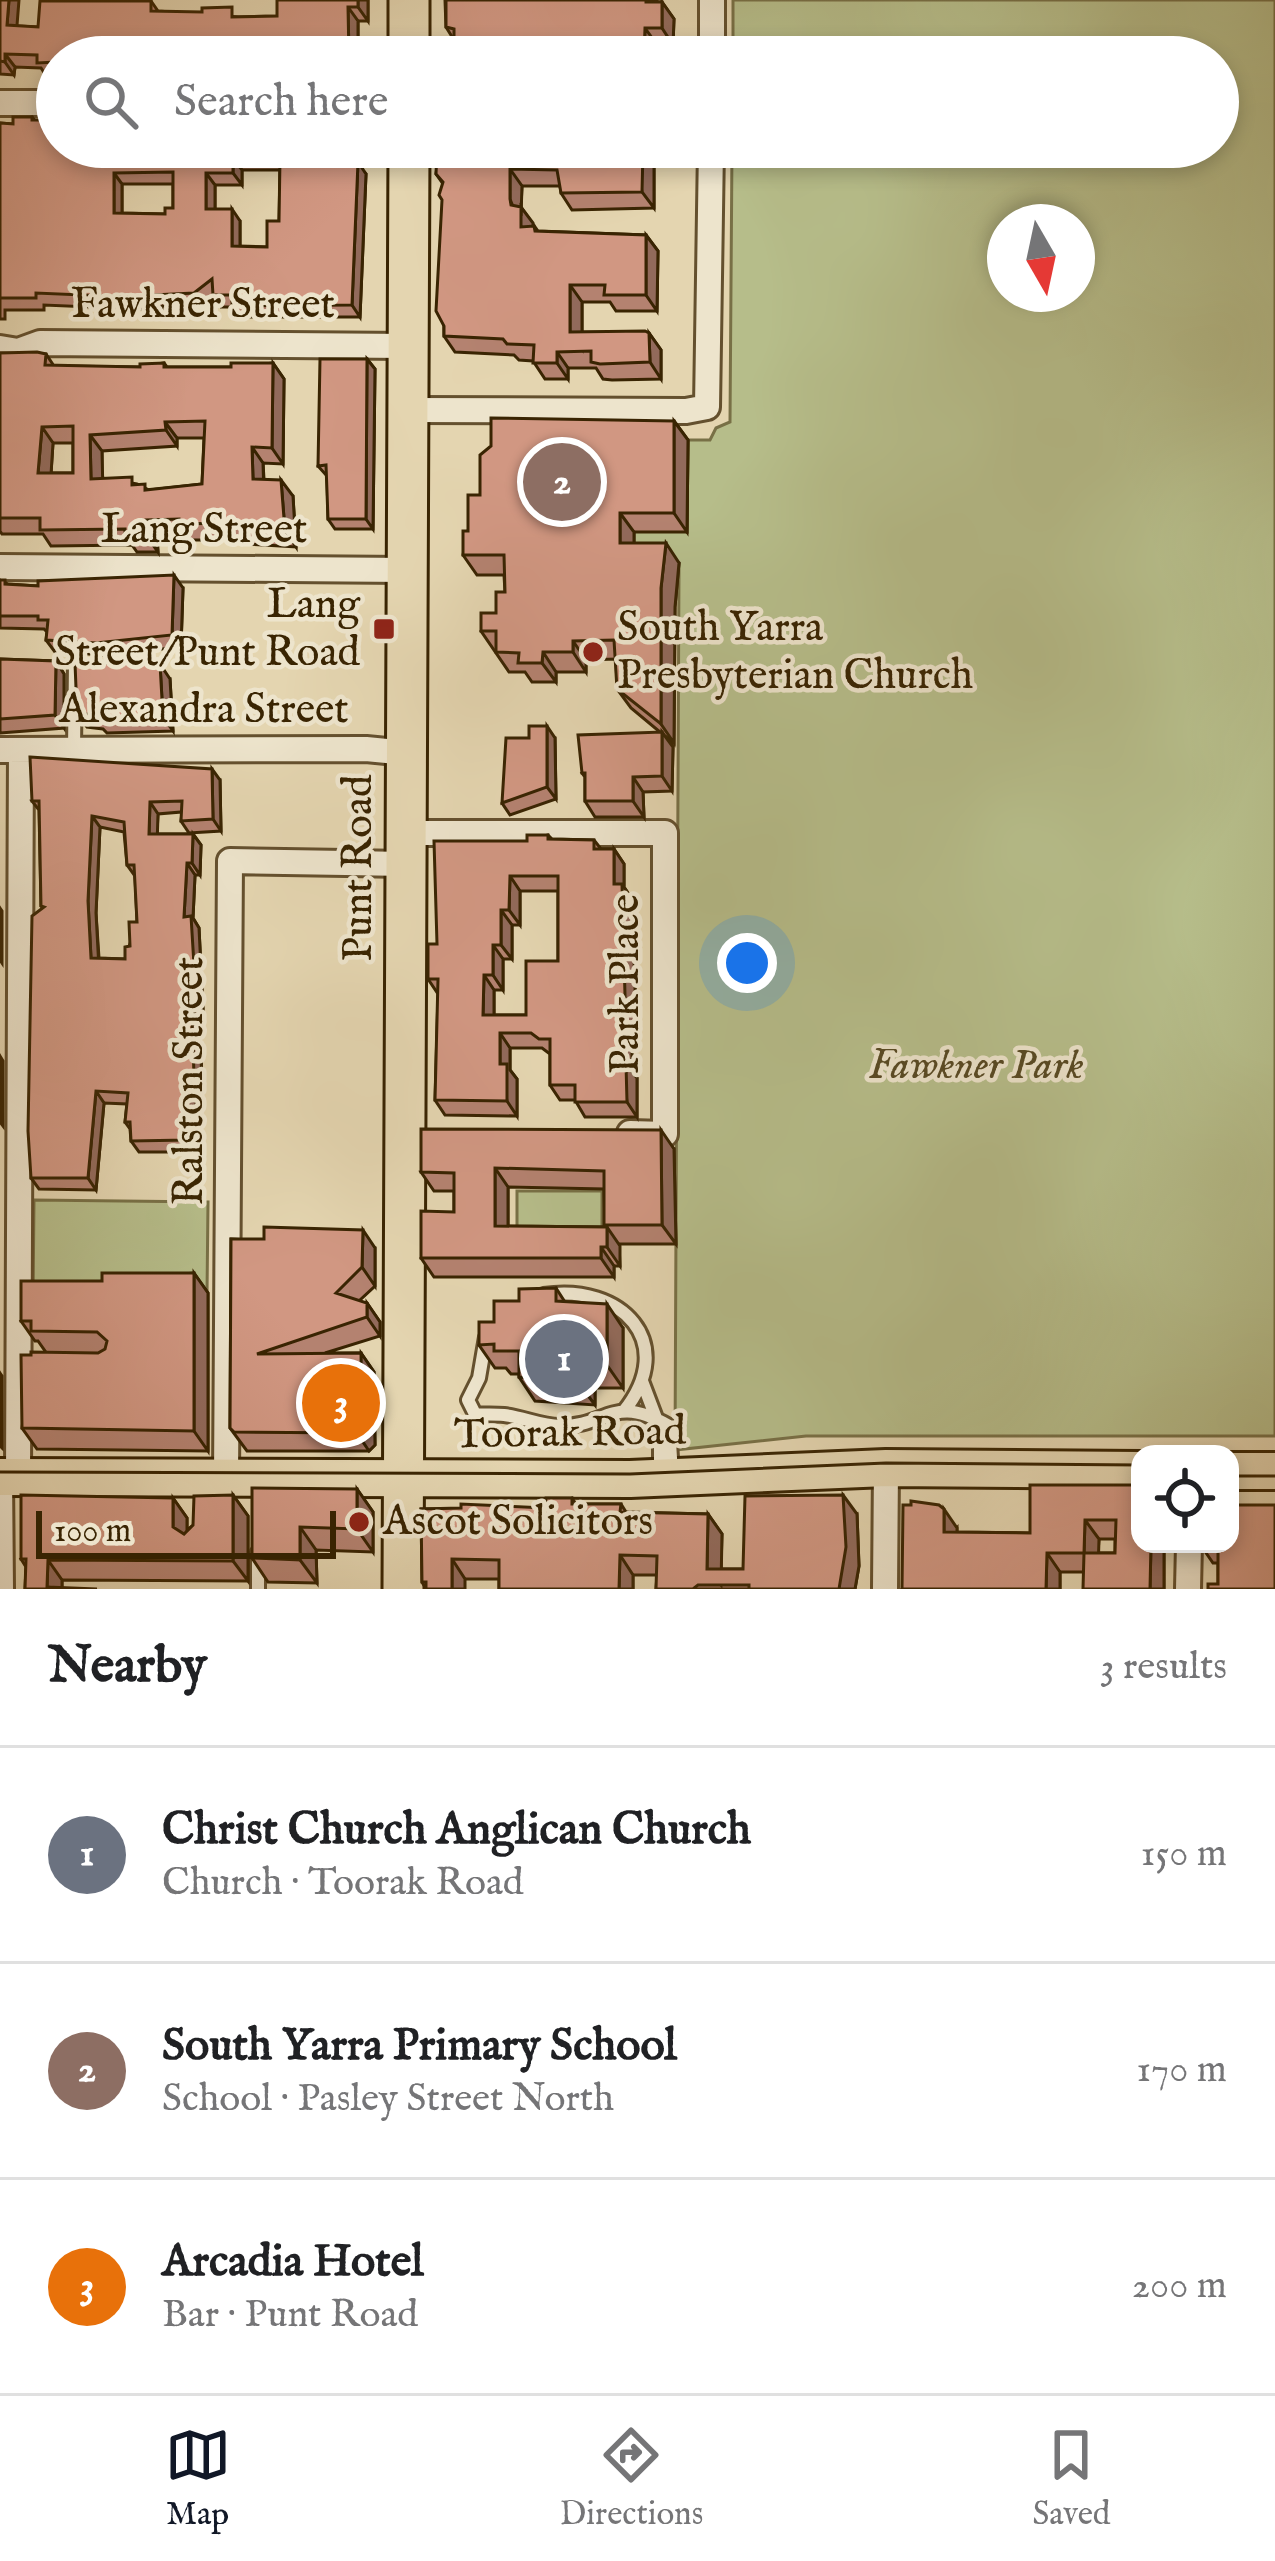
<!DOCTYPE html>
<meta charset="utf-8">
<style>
body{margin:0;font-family:"IM FELL English",serif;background:#f6f6f6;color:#202124}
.controls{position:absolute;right:36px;bottom:36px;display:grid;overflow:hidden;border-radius:24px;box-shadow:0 6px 18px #0003}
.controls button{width:108px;height:108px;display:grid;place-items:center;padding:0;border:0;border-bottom:3px solid #e0e0e0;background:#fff;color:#202124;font:60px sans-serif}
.compass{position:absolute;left:987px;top:204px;width:108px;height:108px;border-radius:50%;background:#fff;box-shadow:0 6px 18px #0003;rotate:171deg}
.scale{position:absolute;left:36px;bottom:30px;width:300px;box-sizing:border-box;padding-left:12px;border:6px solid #392402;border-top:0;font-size:33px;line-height:42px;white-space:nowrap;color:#392402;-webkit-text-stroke:9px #ede4cc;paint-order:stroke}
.you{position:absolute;left:747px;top:963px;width:42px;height:42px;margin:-30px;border:9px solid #fff;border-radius:50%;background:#1a73e8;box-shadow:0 0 0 18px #1a73e833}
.badge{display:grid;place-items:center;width:78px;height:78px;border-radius:50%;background:#111827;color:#fff;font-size:39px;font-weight:700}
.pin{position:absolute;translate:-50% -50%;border:6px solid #fff;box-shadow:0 3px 12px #0006}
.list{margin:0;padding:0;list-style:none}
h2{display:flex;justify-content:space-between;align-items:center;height:156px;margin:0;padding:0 48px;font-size:51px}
h2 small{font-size:39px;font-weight:400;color:#757577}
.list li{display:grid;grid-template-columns:78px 1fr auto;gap:36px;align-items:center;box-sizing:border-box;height:216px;padding:0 48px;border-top:3px solid #e0e0e0}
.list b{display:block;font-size:45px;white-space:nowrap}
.list p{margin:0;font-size:39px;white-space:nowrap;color:#757577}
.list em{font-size:39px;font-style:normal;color:#757577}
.icon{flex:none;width:66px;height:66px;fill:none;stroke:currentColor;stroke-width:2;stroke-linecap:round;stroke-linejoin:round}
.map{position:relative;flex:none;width:1275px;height:1589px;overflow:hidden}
.search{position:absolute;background:#fff;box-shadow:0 6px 18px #0003;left:36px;right:36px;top:36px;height:132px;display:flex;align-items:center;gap:30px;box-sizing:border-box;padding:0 42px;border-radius:66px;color:#757577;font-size:45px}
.sheet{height:804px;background:#fff}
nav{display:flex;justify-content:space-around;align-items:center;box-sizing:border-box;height:168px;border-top:3px solid #e0e0e0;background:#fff;font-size:33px;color:#757577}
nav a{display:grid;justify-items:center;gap:6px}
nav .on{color:#111827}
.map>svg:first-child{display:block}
.green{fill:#b6bd8a;stroke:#787046;stroke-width:3;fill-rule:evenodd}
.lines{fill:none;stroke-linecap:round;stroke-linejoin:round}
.service-casing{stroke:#64502e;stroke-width:18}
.minor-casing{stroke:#64502e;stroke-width:30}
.primary-casing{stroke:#392402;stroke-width:42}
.trunk-casing{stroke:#392402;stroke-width:45}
.service{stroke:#ede4cc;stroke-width:12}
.minor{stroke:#ede4cc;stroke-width:24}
.primary{stroke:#e4d5b0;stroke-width:36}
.trunk{stroke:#e4d5b0;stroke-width:39}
.tram{stroke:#392402;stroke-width:3}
.wall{fill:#b48270;stroke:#392402;stroke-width:3;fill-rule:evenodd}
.shaded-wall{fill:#926a5b;stroke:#392402;stroke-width:3}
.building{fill:#d19782;stroke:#392402;stroke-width:3;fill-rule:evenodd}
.poi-dot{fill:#8f2418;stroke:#ede4cc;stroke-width:4.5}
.labels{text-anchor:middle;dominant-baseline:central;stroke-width:9;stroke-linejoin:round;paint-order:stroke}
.street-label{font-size:42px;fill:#392402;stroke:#ede4cc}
.poi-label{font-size:42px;fill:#392402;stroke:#ede4cc;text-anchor:start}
.park-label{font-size:42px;font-style:italic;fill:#584a24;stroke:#ede4cc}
</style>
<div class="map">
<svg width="1275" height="1589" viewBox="0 0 1275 1589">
<rect width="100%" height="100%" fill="#e4d5b0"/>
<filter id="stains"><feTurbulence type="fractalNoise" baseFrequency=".00167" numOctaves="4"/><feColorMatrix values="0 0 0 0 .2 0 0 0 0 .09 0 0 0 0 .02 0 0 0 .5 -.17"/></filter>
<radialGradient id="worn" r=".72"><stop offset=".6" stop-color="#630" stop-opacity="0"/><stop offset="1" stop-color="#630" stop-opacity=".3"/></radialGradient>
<path class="green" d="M733 0H1275V1436H806L675 1450 679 564 653 563 585 503 687 532 688 440H710L716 428 730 422 732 147H1218V57H733ZM1005 222H1077V294H1005Z
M517 1191H602V1236H517Z
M34 1200 208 1202 207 1294 33 1301Z"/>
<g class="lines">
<defs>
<path id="service" d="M74 749 75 663
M544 1295C621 1283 679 1342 624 1411
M486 1337 479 1378 468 1400 475 1414C485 1415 494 1414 504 1415 523 1417 541 1426 560 1426 607 1427 612 1393 669 1426L672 1474
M642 1381 656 1418
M660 1473V1421
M258 1589V1552"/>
<path id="minor" d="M712 57V0
M0 103H57
M0 348 18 351 40 343 408 346
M407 410 686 411 707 407 711 147
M0 567 407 570
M0 750 366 749 407 753
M407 833H665V1134L630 1133
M0 1477 1 1589
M18 1477 21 750
M226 1479 230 861 407 864
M885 1589 886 1468
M1188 1589 1189 1544"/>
<path id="primary" d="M1230 1471H1275
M0 1477 630 1479 886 1468 1140 1470"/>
<path id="trunk" d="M409 57V0
M403 1589 409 147"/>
</defs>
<use href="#service" class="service-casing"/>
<use href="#minor" class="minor-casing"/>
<use href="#primary" class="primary-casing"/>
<use href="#trunk" class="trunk-casing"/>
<use href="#service" class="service"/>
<use href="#minor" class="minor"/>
<use href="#primary" class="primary"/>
<use href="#trunk" class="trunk"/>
<path class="tram" d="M0 1472 630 1474 886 1463 1140 1465
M1230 1476H1275"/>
</g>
<path class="wall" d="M0 0 17 26 38 27 151 1 158 11 239 17 277 16 368 0V21H358V57H57V76L47 77 41 68 15 67 14 75 0 74Z
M445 0H657V2H662L674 19 673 45H657L656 57H454V40L446 27Z
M32 117 57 147H351V162L366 174 360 317H240L233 307H221L214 296 202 305 162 306V310L44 305V310H5V319H0V123L13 124ZM242 170H280L279 221 267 247 240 246V221L215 209V185H242ZM122 184H173V208L165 214 122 213Z
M440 147H648L647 157 654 168V208L572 210 561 193 560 186H522L521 207 538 231 646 235 658 251 657 311H616L610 302H582V332L649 333 661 350V379L612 380 603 379 596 368H568V379H545L533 361 519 360 514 355 455 352 444 336 443 184 436 174Z
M0 353 46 354 54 366 140 367 164 363 167 367H231L273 363 284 379 283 464 263 463 264 479 293 496 296 547 248 544 245 540H190L187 535 157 536 158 552H137L132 545 51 546 43 534H2L0 531ZM177 438H204L202 484 149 490 137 484 102 478V451L177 446ZM53 443H73V473H51Z
M367 359 375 369 373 529H335L328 519 327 476 318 466Z
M674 421 688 440 687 532H634V543L679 563 675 607 674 743 665 736 673 747 672 791 643 792 644 817H595L585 801V777L582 773 660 732 631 708 617 689 616 659 586 660V672H556V682H532L525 672H509L481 631 496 613 505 592 504 575H477L463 555 468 531 480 495Z
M0 580 8 584 38 586 183 588 181 647 105 655 55 652 46 640 47 632 44 629 0 628Z
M0 659 56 661 64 674V728L0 733Z
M170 679 173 731 107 733 103 729 87 727 77 713Z
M529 738H555L556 799 510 815 502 803Z
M220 780 221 831 189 833 181 821 182 812 158 814 157 834H193L201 845 200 875H195L193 918 199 928 203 1009 198 1049 201 1053 202 1089 192 1114 195 1152H139L131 1141 130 1129 125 1122 127 1104 104 1103 96 1190 39 1189 31 1178 43 908 41 906 39 810 32 801ZM100 827 124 832 127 865 135 876 137 922 125 959 99 958 96 913Z
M548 835 552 839 594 840 601 849H614L624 864V887L632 899 637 1047H632V1072L637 1078V1117H585L575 1100H560L550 1085V1054L542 1048H510V1070L517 1079V1116L445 1115 435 1100 438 994 428 979 437 944 527 841ZM520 891H558V961L526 1015H494V990H503V959H512V925H520Z
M674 1149 676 1244H619L620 1266H614V1277H434L421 1258 454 1212V1191H434L421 1172ZM508 1187 604 1189 605 1227 508 1226Z
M231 1239 375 1248V1286L359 1301 367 1303 380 1322V1336L325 1353H361L374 1372 375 1445 369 1451H247L230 1428Z
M194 1273 208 1293V1451L37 1449 22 1428 31 1355 45 1351 38 1341H35L21 1321 102 1281Z
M556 1288 565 1302 623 1328V1388H595V1405L535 1401 519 1377V1374H511L506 1368H495L479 1345 519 1301Z
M1140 1485V1544H1164V1589L1083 1572H1060V1589H902L957 1528V1532L1030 1533ZM1099 1539H1115V1553H1098Z
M357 1489 373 1512V1552L316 1550 317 1583 268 1582 252 1558Z
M233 1495 248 1516V1581L62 1580V1588L25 1589 26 1567 21 1559 173 1498 187 1518V1530Z
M572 1498 576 1504H621L626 1512 708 1514 722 1534 721 1569H743L857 1514 859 1566 855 1589H656L657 1575H633V1589H499V1579H465L426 1589 422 1582 421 1509 545 1508Z
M1200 1544H1230L1218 1584V1563H1213Z"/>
<path class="shaded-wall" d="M9 0H19L16 38 7 25Z
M358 0H368V21L358 7Z
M662 2 674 19 673 45 662 28Z
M348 7 358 21V57H349Z
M645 28 657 45 656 57H644Z
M5 54 15 67 14 75 5 62Z
M342 147H351L350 174 342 162Z
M634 147H648L647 157 654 168V208L642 192Z
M233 158 242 170V185L233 173Z
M358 162 366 174 360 317 352 305Z
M510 169 522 186 521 216V207L533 223V243L521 227 510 199Z
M114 173 122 184V225L114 213Z
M206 173 215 185V221L206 209Z
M232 209 240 221V258L232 246Z
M646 235 658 251 657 311 646 295Z
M570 285 582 302V349L570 332Z
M649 333 661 350V379L650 362Z
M557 352 568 368V379L557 363Z
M367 359 375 369 373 529 366 519Z
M273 363 284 379 283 464 272 448Z
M674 421 688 440 687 532 674 513Z
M165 422 177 438V446L166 430Z
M42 427 53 443 50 490 38 473Z
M90 435 102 451 103 495 91 479Z
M252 447 263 463 264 495 253 479Z
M281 480 293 496 296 547 285 531Z
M620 513 634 532V563L620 543Z
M146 520 157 536 158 552 146 535Z
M666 543 679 563 675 607 674 743 661 724V588Z
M174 575 183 588 181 647 172 635Z
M573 641 586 660V672L573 652Z
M543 652 556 672V682L542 663Z
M56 661 64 674V728L55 715Z
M160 664 170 679 173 731 163 717Z
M547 726 555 738 556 799 547 787Z
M662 732 673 747 672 791 662 776Z
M212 769 220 780 221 831 213 819Z
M633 777 643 792 644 817 633 801Z
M150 802 158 814 157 846 149 834Z
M92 816 100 827 96 913 99 969 91 958 88 901Z
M193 834 201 845 200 875 192 863Z
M614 849 624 864V887L632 899 637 1047 626 1032 614 884Z
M187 863 195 875 193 918 199 928 203 1009 198 1049 201 1053 202 1089 192 1114 195 1152 187 1140 184 1102 190 1042 184 917Z
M510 876 520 891V925L509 910Z
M0 908 2 911V963L0 960Z
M501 910 512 925V959L501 945Z
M493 945 503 959V990L493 975Z
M484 975 494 990V1030L483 1015Z
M622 1032 632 1047V1072L637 1078V1117L627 1102 622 1064Z
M500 1033 510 1048V1070L517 1079V1116L507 1101 500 1064Z
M0 1056 3 1061V1126L0 1122Z
M96 1091 104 1103 96 1190 88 1178Z
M661 1130 674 1149 676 1244 662 1225Z
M495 1168 508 1187V1245L495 1226Z
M607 1227 620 1246V1266L607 1247Z
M363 1230 375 1248V1286L362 1267Z
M601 1247 614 1266V1277L601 1258Z
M194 1273 208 1293V1451L194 1431Z
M367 1303 380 1322V1336L367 1317Z
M607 1304 623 1328V1388L607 1365Z
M361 1353 374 1372 375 1445 369 1451 357 1433Z
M579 1364 595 1388V1405L578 1382Z
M0 1373 2 1376V1448L0 1446Z
M357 1489 373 1512V1552L357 1529Z
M233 1495 248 1516V1581L233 1561Z
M843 1495 857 1514 859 1566 855 1589H839Z
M173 1498 187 1518V1548L173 1527Z
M944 1509 957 1528V1551L944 1532Z
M708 1514 722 1534 721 1585 707 1569Z
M1085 1520 1099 1539 1098 1572 1084 1553Z
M300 1527 316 1550 317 1583 300 1560Z
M1151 1544H1164V1589H1150Z
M1047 1553 1060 1572V1589H1046Z
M620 1555 633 1575V1589H619Z
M452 1559 465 1579V1589H452Z
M48 1560 62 1580V1589L47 1587Z"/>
<path class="building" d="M0 0H9L7 25 38 27 40 1H151V11L202 12V8L232 7V17L277 16V0H358V7H348L349 57H57V62L37 63V55L5 54V62L0 61Z
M446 0H646V2H662V28H645L644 57H454V29L446 27Z
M13 117H32V120H57V147H342V162H358L352 305 232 306V295H213L212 279 194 293 154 295V298L36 293V298H0V123L13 124ZM233 158H280L279 221H267V247L232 246V209H206V173H233ZM173 172V208H165V214L114 213V173Z
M440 147H634V151H643L642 192 561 193 557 170 510 169V199L511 205 521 207V227L534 226 535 231 646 235V295H604L605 285H570V332L645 331 649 333 650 362 600 364 591 362V351L557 352V363H533L534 345 507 344 503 339 444 336V326L436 311 442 200 439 195 443 182 436 174 437 150Z
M37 352 46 354 45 365 140 367V364L164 363V367H231V363H273L272 448 252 447 253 479 281 480 285 531 237 528V524L230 523 179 524V519L146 520V535H125V529L40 530V518H0V353ZM205 421 202 484 145 490V484L132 485V477L91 479 90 435 166 430 165 422ZM73 426V473H38L42 427Z
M320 359H367L366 519H328L326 465 318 466Z
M491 418 674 421V513H620V543H666L661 588V724L617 689 614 640 573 641V652H543L542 663H518L519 653 496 652V631H481V613H496V592H505L504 555H463V531H468V495H480V455L491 446Z
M174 575 172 635 96 643 46 640 48 620H38V616H0V580H5V584L38 586V581Z
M0 659 56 661 55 715 0 719Z
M75 663 160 664 163 717 97 719V715L77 713Z
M529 726H547V787L502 803 506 738H529Z
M662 732V776L633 777V801H585V773H582L578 735Z
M30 757 212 769 213 819 181 821 182 801 150 802 149 834H193L192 863H187L184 917 191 916 196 998 190 1042 193 1041 194 1078 184 1102 187 1140 131 1141 130 1122H125L128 1093 96 1091 88 1178H31L28 1131 32 916 44 907 41 906 39 801H32ZM92 816 124 822 127 865H134L137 922H129L130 946 125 947V959L91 958 88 901Z
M527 835H548V839L594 840V849H614V884H622L626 1032H622V1064H626L627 1102H575V1085H550V1039H539L531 1033H500V1064H507V1101L435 1100 438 979H428V944H437L434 841H527ZM510 876H558V961H526V1015H483L484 975H493V945H501V910H509Z
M421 1129 661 1130 662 1225H604V1171L495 1168V1226L607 1227V1247H601V1258H421V1211L454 1212V1173L421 1172Z
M264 1227 363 1230 362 1267 336 1293 367 1303V1317L257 1354 361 1353 362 1427 357 1433 234 1432 230 1428 231 1239H264Z
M102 1273H194V1431L22 1428 21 1355H31V1352L98 1353 105 1349 107 1341 97 1332 31 1331V1321H21V1281H102Z
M556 1288V1301L607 1304V1365L579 1364 578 1382 519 1377V1351H494V1344L479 1345V1322H494V1301H519V1289Z
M1030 1485H1140V1544H1151L1150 1589H1083L1084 1553H1047L1046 1589H902L903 1505H911V1501L939 1505 944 1509V1532L1030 1533ZM1085 1520H1116L1115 1553H1084Z
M252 1488 357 1489V1529L300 1527V1560L252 1558Z
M21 1495 173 1498V1527L184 1534 193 1525 194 1496 233 1495V1561L48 1560 47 1587 97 1589H25L26 1559H21Z
M843 1495 846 1547 839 1589H749V1585H698L693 1589H656L657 1556 620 1555 619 1589H499V1560L452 1559V1589H426V1582H422L421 1509 461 1508V1504L545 1508 546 1498H572V1504H621L620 1512 708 1514 707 1569H743L745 1496Z
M1230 1505H1275V1589H1208V1584H1218V1545L1200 1544H1230Z"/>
<g class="poi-dot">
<rect x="372" y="617" width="24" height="24" rx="6"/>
<circle cx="593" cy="652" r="12"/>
<circle cx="359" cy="1522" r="12"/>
</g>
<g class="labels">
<g class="street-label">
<text x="203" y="305">Fawkner Street</text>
<text x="204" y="530">Lang Street</text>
<text x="204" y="710">Alexandra Street</text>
<text transform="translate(359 868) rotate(-90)">Punt Road</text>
<text transform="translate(626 984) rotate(-90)">Park Place</text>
<text transform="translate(190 1081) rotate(-90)">Ralston Street</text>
<text transform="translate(570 1434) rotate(-1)">Toorak Road</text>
</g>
<g class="poi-label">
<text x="360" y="605" text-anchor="end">Lang<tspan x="360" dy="48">Street/Punt Road</tspan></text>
<text x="617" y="628">South Yarra<tspan x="617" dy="48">Presbyterian Church</tspan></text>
<text x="383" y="1522">Ascot Solicitors</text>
</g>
<g class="park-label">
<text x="976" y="1066">Fawkner Park</text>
</g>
</g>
<rect width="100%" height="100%" filter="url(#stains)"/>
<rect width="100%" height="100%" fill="url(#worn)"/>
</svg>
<div class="controls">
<button><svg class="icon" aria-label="locate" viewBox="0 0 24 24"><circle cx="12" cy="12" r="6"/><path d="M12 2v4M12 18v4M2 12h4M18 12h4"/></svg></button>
</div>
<svg class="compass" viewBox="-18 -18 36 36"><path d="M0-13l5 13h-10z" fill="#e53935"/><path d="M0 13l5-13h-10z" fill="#757577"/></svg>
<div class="scale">100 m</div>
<div class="you"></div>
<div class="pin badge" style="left:564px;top:1359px;background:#6b7280">1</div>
<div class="pin badge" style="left:562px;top:482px;background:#8d6e63">2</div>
<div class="pin badge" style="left:341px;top:1403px;background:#e8710a">3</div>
<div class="search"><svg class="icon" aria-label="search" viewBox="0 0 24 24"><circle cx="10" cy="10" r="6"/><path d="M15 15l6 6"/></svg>Search here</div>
</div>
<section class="sheet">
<h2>Nearby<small>3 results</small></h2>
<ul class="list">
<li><span class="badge" style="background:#6b7280">1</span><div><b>Christ Church Anglican Church</b><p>Church · Toorak Road</p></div><em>150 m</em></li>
<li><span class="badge" style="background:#8d6e63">2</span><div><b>South Yarra Primary School</b><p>School · Pasley Street North</p></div><em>170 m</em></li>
<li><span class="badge" style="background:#e8710a">3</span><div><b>Arcadia Hotel</b><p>Bar · Punt Road</p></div><em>200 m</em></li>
</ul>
</section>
<nav>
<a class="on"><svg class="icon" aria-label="map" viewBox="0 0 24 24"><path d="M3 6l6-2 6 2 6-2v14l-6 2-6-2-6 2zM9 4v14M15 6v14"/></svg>Map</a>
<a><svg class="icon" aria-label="directions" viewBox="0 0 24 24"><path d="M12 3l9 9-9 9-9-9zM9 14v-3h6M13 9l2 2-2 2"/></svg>Directions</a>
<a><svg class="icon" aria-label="saved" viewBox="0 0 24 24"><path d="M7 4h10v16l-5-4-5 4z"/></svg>Saved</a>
</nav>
